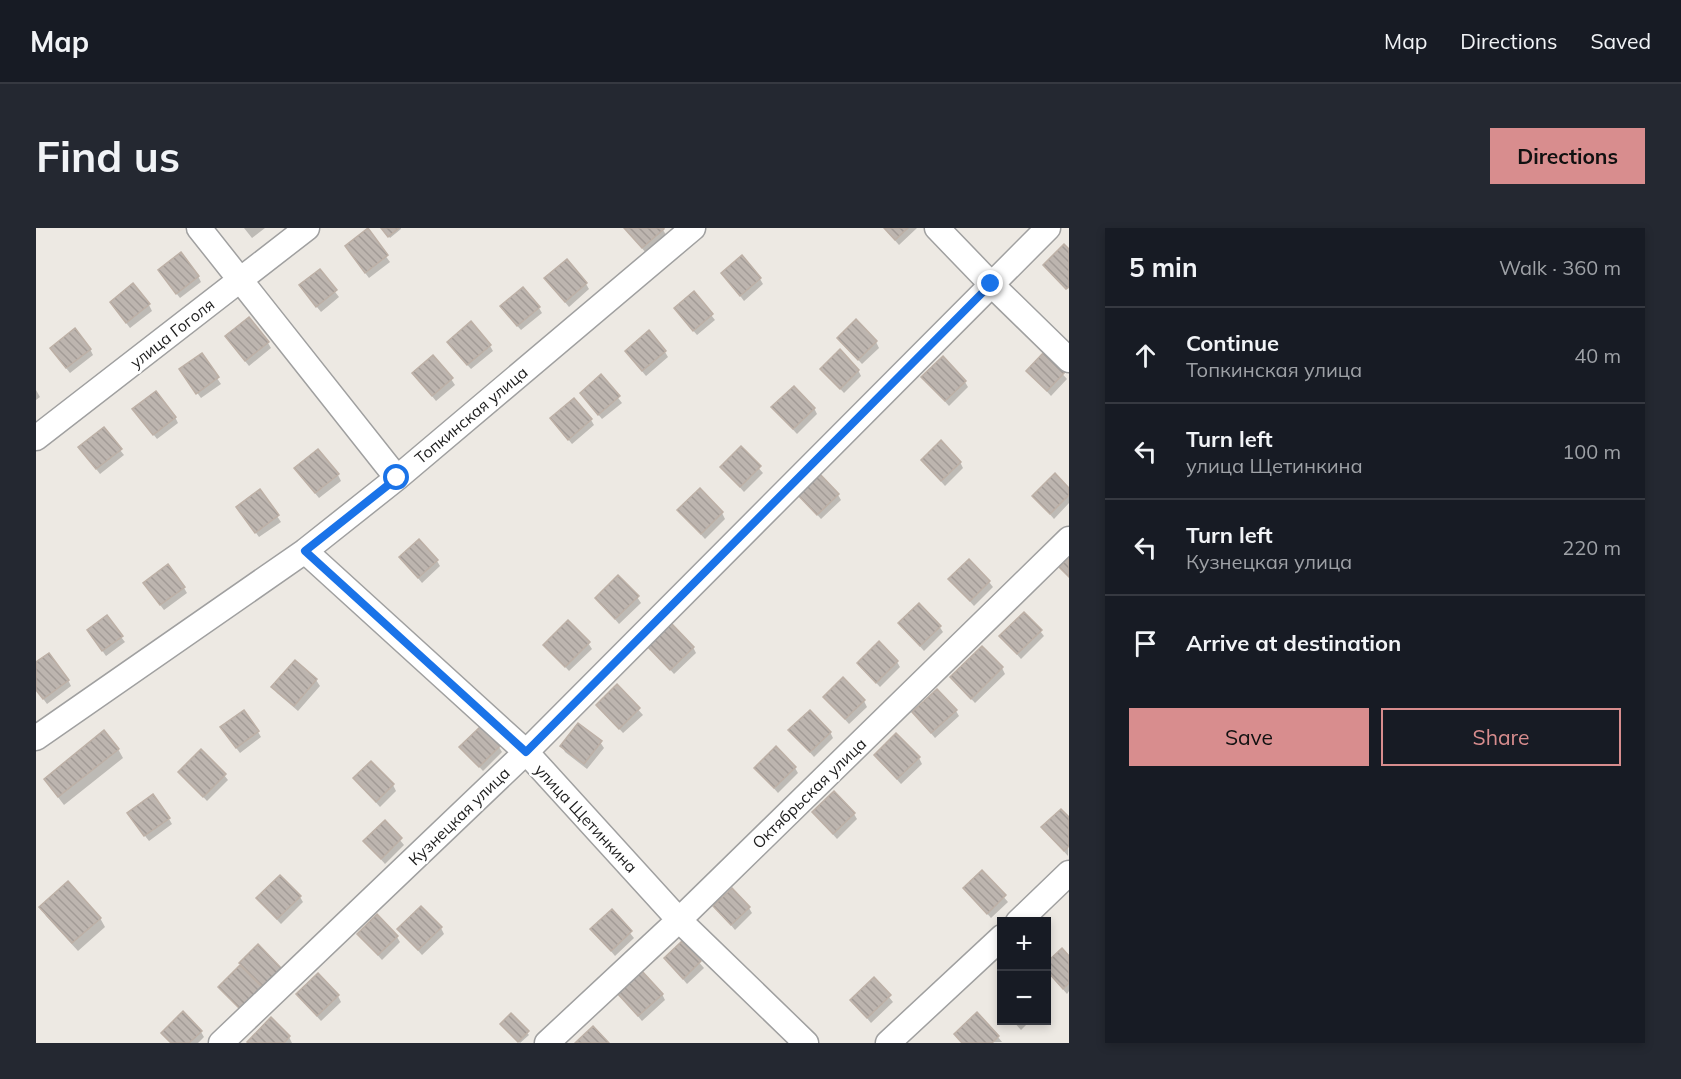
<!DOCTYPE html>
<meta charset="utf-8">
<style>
body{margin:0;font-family:Mulish,sans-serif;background:#242831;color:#f1f3f6}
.controls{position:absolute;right:18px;bottom:18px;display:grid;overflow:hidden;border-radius:0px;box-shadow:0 3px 9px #0003}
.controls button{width:54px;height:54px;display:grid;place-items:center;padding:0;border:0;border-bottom:2px solid #363941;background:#171b24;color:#f1f3f6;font:30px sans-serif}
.stop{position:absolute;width:18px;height:18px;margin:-14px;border:4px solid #1a73e8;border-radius:50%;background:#fff}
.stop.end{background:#1a73e8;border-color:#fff;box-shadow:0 2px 6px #0008}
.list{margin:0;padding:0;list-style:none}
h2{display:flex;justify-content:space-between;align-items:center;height:78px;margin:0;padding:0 24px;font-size:26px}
h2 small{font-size:20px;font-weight:400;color:#9ea1a6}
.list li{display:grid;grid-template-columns:39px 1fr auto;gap:18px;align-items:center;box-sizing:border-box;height:96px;padding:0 24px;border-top:2px solid #363941}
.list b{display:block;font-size:22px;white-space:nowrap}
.list p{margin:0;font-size:20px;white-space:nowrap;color:#9ea1a6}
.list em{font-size:20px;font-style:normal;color:#9ea1a6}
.actions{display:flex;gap:12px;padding:18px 24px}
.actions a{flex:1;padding:14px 0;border:2px solid #d88d8e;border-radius:0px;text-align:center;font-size:21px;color:#d88d8e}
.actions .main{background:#d88d8e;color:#111}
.icon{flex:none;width:33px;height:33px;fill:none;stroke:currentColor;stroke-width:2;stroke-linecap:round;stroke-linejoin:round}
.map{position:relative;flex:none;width:1033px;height:815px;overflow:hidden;border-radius:0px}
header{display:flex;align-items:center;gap:36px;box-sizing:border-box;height:84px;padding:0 30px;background:#171b24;border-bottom:2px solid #363941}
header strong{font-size:28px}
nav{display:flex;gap:33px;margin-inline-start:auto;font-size:21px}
.intro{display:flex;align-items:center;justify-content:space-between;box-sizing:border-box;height:144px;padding:0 36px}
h1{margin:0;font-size:42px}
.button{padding:15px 27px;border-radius:0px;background:#d88d8e;color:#111;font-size:21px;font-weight:700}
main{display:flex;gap:36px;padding:0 36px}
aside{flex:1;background:#171b24;border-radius:0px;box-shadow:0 3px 9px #0003}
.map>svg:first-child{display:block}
.shadow{fill:#0003}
.building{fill:url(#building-back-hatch);stroke:#bdb0a6;stroke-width:1.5}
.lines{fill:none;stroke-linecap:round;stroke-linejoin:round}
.minor-casing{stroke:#a0a0a0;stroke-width:27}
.minor{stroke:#fff;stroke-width:24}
.route{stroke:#1a73e8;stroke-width:8}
.labels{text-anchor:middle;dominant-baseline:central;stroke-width:5;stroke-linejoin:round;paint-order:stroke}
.street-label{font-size:16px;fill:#1c1c1c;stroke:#fff}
</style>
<header>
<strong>Map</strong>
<nav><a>Map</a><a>Directions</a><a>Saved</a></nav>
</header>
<div class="intro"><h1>Find us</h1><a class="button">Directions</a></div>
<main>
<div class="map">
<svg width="1033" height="815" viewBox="0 0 1033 815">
<defs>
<pattern id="building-back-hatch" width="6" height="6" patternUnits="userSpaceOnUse" patternTransform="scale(1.5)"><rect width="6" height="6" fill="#bdb5af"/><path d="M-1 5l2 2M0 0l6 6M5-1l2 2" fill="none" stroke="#a29b96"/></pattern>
</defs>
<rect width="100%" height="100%" fill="#ede9e3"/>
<path class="shadow" d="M208 0H229L216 10Z
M346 0H365V1L354 10Z
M589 0H626L630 7 610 25Z
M848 0H881L863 17Z
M331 3 354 34 333 50 314 25Z
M283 43 303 69 285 84 268 63Z
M687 45 724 51 727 56 708 73Z
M127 48H162L165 54 144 70Z
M510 51 550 56 553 61 533 79Z
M113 77 116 83 94 100 79 80Z
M503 80 506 85 485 102 469 84Z
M643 86 675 87 679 92 661 107Z
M802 110 840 114 843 120 826 136Z
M194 114 232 115 235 120 213 138Z
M454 118 457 123 435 141 416 120Z
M54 121 57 127 34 145 19 126Z
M629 124 632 129 610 148 594 129Z
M1008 126 1031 151 1015 168 992 143Z
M165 127 185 156 165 170 148 147Z
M786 141 822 142 825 148 808 165Z
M565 148 586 175 566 191 549 171Z
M887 149 929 154 932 159 913 178Z
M382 151H415L419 157 400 173Z
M0 162 4 169 0 172Z
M737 180H778L781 186 761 206Z
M102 187 139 189 142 195 121 211Z
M516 191 555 192 558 197 536 216Z
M705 220 727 245 708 264 686 239Z
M84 222 88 227 64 246 48 225Z
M886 232 924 234 927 240 909 258Z
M263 246 302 247 305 253 283 270Z
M1019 247 1033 262V275L1018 291 998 268Z
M761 264 802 267 805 272 785 291Z
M643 283 686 285 689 291 669 311Z
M205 285 241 288 245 294 223 309Z
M365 329 401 333 404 338 386 355Z
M914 351 953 354 957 359 938 378Z
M148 360 151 365 128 382 112 361Z
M601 369 605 375 583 396 561 370Z
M864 396 903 398 907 404 888 423Z
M1004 403 1008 408 985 431 965 408Z
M56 408 85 409 89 414 70 428Z
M552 415 556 421 533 443 509 417Z
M613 418 657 419 660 425 638 446Z
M259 434 280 452 284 458 262 483 241 465 237 459Z
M861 434 864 439 844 459 822 435Z
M0 436 32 452 35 458 11 476 0 461Z
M966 440 969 446 939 475 916 450Z
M581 458 607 487 587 505 562 477Z
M789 469 828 473 831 479 813 496Z
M920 483 923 488 899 510 878 485Z
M754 502 794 504 797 510 778 529Z
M222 504 225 509 204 525 189 505Z
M564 514 568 520 551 541 529 524 526 518Z
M425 519H463L466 524 447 543Z
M82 521 87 530 28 577 15 560Z
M839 527 883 530 886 536 865 556Z
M720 540H759L762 545 742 565Z
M144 544 188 547 192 552 171 573Z
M319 551 357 557 360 563 344 579Z
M1025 583 1033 591 1032 628 1007 600Z
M778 585 818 586 821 591 801 611Z
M96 591H133L136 596 113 613Z
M349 594 368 617 349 636 329 613Z
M946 644 972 674 955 690 929 660Z
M264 669 267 674 245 696 226 676Z
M679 678 713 680 716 685 699 702Z
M5 679 64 690 69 699 42 723 10 688Z
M576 683 598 710 579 728 556 701Z
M405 700 408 706 386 727 363 701Z
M323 706 361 709 364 714 346 732Z
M646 715 668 740 651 756 630 731Z
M1026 722 1033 730V763L1031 766 1011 743V736Z
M206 737 245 742 210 788 184 759Z
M838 751 857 774 835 795 816 772Z
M583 766H626L629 772 606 793Z
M262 767 302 768 305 774 285 793Z
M475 787 493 807 484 815 467 799Z
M976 792H995L985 802Z
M165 804 168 809 162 815H135L127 805Z
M920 806 962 809 966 814 926 815Z
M253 809 256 815H213Z"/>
<path class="building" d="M332 0 352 27 329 45 309 18Z
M345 0H363L352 9Z
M588 0H628V1L606 20Z
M848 0H872L859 12Z
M1028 16 1033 21V59L1030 61 1007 37Z
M145 24 163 48 140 66 122 42Z
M706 27 725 50 704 68 685 45Z
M531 31 551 55 529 74 508 50Z
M284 41 301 62 280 79 263 57Z
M97 55 114 76 90 95 74 74Z
M487 59 504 79 481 98 464 78Z
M658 63 677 86 657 103 638 80Z
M213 89 233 114 209 133 189 108Z
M820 91 841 113 822 132 801 110Z
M435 93 455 117 431 137 411 114Z
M39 100 55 121 30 140 14 120Z
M613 102 630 123 606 143 589 123Z
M804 121 823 142 804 161 784 141Z
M1008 124 1029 144 1011 163 990 143Z
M166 125 183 149 160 166 143 141Z
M397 127 417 150 396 168 376 145Z
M907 128 930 153 909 173 885 149Z
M565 146 584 168 562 187 544 165Z
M758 158 779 180 757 201 735 179Z
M120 163 140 189 117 207 96 181Z
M538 170 556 191 532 212 514 190Z
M68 199 86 221 60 241 42 219Z
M905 212 925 234 905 253 885 232Z
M705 218 725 238 704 259 684 239Z
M282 221 303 246 279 265 258 240Z
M781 243 803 266 781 287 759 264Z
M1019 245 1033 260V267L1014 286 996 268Z
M664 260 687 284 665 306 641 282Z
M224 261 243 287 219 305 200 279Z
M383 311 402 332 382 350 363 329Z
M1033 329V349L1023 339Z
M933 331 954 353 934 373 912 351Z
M132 336 149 359 124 377 107 355Z
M582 347 603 368 579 391 559 370Z
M883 375 905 398 884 418 862 395Z
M988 384 1006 402 981 426 963 408Z
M71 387 87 408 66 423 51 402Z
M532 392 554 414 529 439 507 417Z
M635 395 658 419 634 442 611 418Z
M843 413 862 433 840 455 821 435Z
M946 418 967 439 935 471 914 449Z
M13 425 33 452 7 471 0 462V434Z
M259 432 281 451 258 478 235 459Z
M807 449 829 472 809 491 787 469Z
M581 456 604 480 583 501 560 477Z
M901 461 921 482 895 505 876 484Z
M208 482 223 503 200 520 184 499Z
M774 482 795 504 774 524 752 502Z
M542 495 566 513 548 536 524 518Z
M445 498 464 518 443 539 423 519Z
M68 502 83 521 22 569 8 551Z
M860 505 884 529 861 551 838 527Z
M740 518 760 539 738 560 718 540Z
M165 521 190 546 167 569 142 544Z
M335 533 358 556 340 574 317 550Z
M798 563 819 585 797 606 776 584Z
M117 566 134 590 108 608 91 585Z
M1025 581 1033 589V618L1028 623 1005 599Z
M349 592 366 610 345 631 327 613Z
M946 642 970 667 951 686 927 660Z
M244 647 265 668 241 691 220 670Z
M32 653 65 690 36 715 3 679Z
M696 660 714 679 695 697 677 678Z
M385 678 406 699 382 722 361 701Z
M576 681 596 703 575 723 554 701Z
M341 686 362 708 342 727 321 706Z
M646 713 665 733 647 751 628 730Z
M222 716 246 741 227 759 203 735Z
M1026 720 1033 728V755L1027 761 1011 743V734Z
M204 737 228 761 206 783 182 759Z
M605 742 627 766 602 788 581 765Z
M282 745 303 767 281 788 260 766Z
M838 749 855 767 831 790 814 772Z
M147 783 166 803 153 815H135L125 805Z
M941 784 963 808 956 815H926L918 806Z
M475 785 493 803 482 814 464 796Z
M235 789 254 808 248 815H212L211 814Z
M557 798 573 815H539Z"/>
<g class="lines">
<defs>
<path id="minor" d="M163 0 361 250
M901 0 955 56 1033 132
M0 210 271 0
M269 323 490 524 643 692 770 815
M0 510 269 323 361 250 657 0
M982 694 1033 645
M185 815 490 524 1012 0
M511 815 643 692 1033 311
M852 815 966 709"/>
</defs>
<use href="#minor" class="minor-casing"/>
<use href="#minor" class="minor"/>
</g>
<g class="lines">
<path class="route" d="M361 250 269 323 490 524 955 56"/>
</g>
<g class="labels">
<g class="street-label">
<text transform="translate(136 105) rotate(-38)">улица Гоголя</text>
<text transform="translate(435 187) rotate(-40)">Топкинская улица</text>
<text transform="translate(773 565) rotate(-44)">Октябрьская улица</text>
<text transform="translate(423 588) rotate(-44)">Кузнецкая улица</text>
<text transform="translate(550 590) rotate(47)">улица Щетинкина</text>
</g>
</g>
</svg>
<div class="controls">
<button>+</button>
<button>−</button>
</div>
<div class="stop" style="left:361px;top:250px"></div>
<div class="stop end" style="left:955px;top:56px"></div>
</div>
<aside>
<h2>5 min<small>Walk · 360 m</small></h2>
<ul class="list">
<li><svg class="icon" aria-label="ahead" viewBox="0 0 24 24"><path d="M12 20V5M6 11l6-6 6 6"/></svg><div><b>Continue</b><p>Топкинская улица</p></div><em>40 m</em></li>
<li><svg class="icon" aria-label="left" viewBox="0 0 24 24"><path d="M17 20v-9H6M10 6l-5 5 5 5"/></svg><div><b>Turn left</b><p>улица Щетинкина</p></div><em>100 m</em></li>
<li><svg class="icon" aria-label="left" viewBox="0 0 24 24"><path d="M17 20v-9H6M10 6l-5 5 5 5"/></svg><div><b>Turn left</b><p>Кузнецкая улица</p></div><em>220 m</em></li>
<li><svg class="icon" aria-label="arrive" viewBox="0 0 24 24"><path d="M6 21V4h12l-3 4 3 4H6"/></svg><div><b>Arrive at destination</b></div></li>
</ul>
<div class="actions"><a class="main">Save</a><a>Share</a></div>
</aside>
</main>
